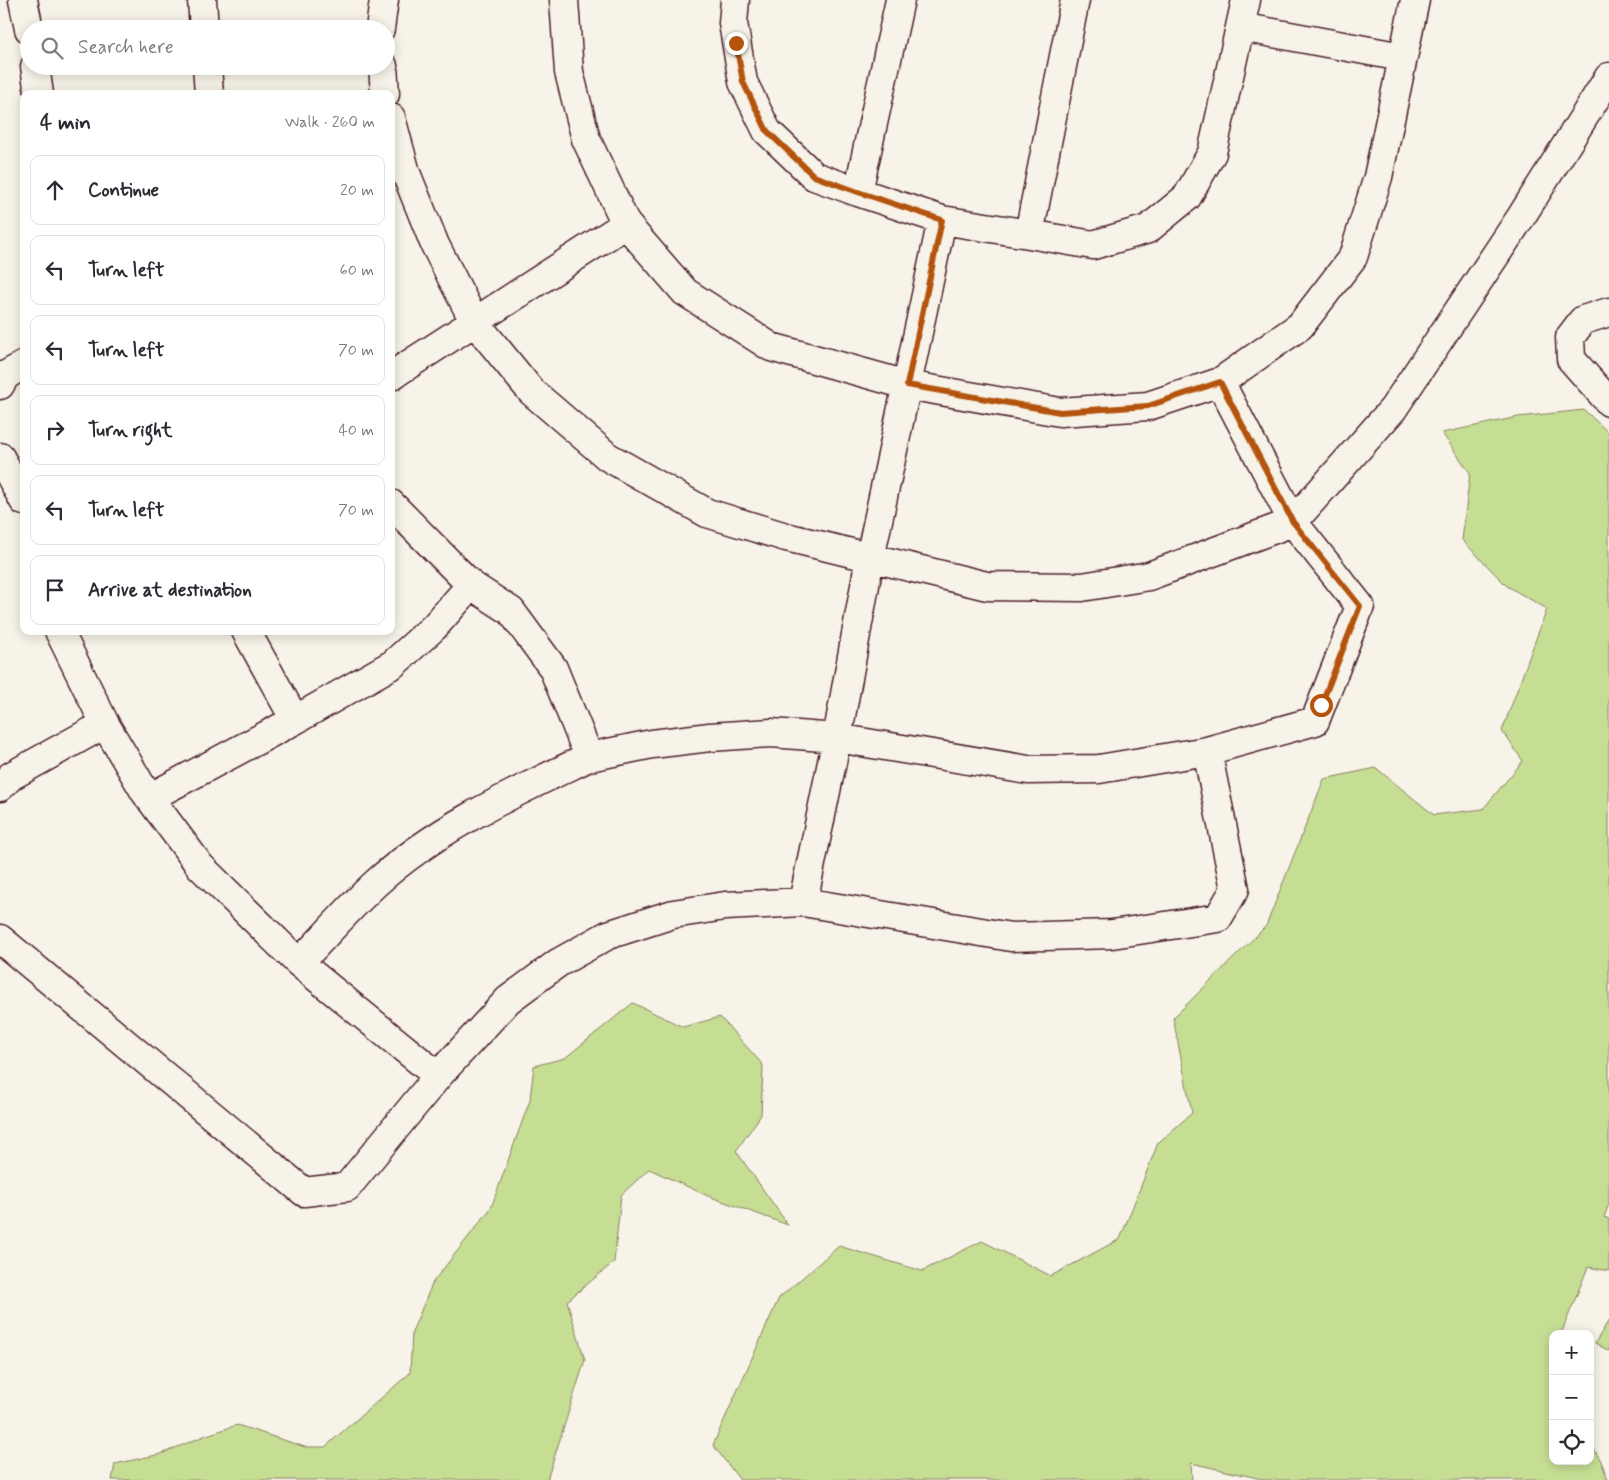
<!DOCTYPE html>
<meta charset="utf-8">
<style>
body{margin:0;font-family:Mynerve,sans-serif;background:#f2f2f3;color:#2b2b33}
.controls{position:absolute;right:15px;bottom:15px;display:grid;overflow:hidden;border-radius:10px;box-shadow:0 2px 12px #0003}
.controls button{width:45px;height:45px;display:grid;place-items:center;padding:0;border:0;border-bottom:1px solid #e1e1e2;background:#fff;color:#2b2b33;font:25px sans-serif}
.stop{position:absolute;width:15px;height:15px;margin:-11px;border:4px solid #b45309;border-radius:50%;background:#fff}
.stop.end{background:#b45309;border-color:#fff;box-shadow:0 1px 5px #0008}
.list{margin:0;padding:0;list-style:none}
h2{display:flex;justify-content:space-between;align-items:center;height:65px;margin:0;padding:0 20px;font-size:21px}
h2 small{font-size:16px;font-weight:400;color:#7c7c81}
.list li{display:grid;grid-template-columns:32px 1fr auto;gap:15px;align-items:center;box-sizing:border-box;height:70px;margin:0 10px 10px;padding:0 10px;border:1px solid #e1e1e2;border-radius:10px}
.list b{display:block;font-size:19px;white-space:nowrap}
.list em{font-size:16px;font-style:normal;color:#7c7c81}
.icon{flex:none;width:28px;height:28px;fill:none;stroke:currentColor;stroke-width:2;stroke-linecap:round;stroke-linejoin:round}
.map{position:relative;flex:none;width:1609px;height:1480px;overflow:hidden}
.search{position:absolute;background:#fff;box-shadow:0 2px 12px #0003;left:20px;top:20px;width:375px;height:55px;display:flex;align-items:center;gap:12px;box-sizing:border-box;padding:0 18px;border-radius:28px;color:#7c7c81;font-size:19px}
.panel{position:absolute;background:#fff;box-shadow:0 2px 12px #0003;left:20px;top:90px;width:375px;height:545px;border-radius:10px}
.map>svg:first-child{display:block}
.green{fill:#c6de94;stroke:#887e60}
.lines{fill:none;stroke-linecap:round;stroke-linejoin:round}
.minor-casing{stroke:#4a1f2b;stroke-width:31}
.minor{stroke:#f7f3e8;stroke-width:28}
.route{stroke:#b45309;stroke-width:6}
</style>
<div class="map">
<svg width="1609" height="1480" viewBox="0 0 1609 1480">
<rect width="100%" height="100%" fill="#f7f3e8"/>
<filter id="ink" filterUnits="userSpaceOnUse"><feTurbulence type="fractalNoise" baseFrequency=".02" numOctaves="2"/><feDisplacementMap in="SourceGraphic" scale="10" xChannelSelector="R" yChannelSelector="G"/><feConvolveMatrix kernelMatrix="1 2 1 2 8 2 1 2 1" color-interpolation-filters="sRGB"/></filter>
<g filter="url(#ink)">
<path class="green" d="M1584 410 1609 433V1204L1604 1217 1609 1219V1271L1588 1267 1561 1334H1553V1461H1590V1442L1601 1461 1608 1480H1266L1191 1463 1192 1480H740L713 1445 779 1298 839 1246 922 1271 982 1241 1051 1276 1120 1239 1158 1143 1192 1113 1173 1018 1266 926 1324 779 1376 768 1434 815 1483 809 1523 761 1502 731 1547 609 1507 586 1462 540 1470 473 1442 433 1518 417Z
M633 1003 683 1027 720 1017 763 1065 761 1115 736 1151 788 1225 708 1196 649 1169 621 1195 614 1262 567 1301 585 1360 547 1480H112L115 1464 161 1454 204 1436 237 1425 305 1447H325L410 1373 412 1332 433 1282 491 1208 530 1100 534 1066 565 1058Z
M1609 1320V1351L1595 1343Z"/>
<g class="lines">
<defs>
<path id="minor" d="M23 0 29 29
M202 0 204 29
M564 0 569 72 586 139 626 224 685 292 771 347 907 385 1060 412 1148 406 1220 382 1300 326 1353 257 1378 177 1415 0
M735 0 733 23 743 82 767 131 814 176 858 192 942 220 1029 234 1075 0
M1241 27 1402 57
M380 29 384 0
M35 66 39 94
M207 66 209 94
M383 66 385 94
M391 118 406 173 435 245 474 321 531 391 608 457 707 513 786 537 987 586 1082 587 1149 576 1293 522 1393 409 1521 217 1609 77
M858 192 900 0
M1029 234 1093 245 1148 229 1187 197 1212 153 1246 0
M1609 312 1583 320 1570 337 1571 359 1609 402
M391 376 626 224
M0 385 6 375 24 365
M0 457 24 501
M391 504 471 585 511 611 553 668 589 757C514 793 438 827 376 883 349 908 324 937 299 963L438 1076
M246 631 295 720 393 664 434 627 471 585
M105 724 145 792 200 866 299 963
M589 757 652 744 710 737 771 733 837 738 1028 770 1099 769 1207 751
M0 787 11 776 105 724 59 631
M149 798 295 720
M803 902 837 738 870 558 942 220
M0 939 304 1192 347 1187 438 1076 508 1000 558 963 608 935 673 914 725 906 803 902 1011 937 1112 934 1218 918 1235 889 1207 751 1315 721 1360 606 1293 522 1220 382"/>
</defs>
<use href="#minor" class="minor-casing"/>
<use href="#minor" class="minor"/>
</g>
</g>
<g class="lines" filter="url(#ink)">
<path class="route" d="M736 43 743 82 767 131 814 176 858 192 942 220 907 385 1060 412 1148 406 1220 382 1293 522 1360 606 1321 705"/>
</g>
</svg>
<div class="controls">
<button>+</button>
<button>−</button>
<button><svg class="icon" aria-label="locate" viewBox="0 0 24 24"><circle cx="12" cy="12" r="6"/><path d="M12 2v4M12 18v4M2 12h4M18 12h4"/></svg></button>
</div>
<div class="stop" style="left:1321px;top:705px"></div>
<div class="stop end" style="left:736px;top:43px"></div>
<div class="search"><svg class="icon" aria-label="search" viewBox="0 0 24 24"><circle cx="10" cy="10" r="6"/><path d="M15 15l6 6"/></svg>Search here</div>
<section class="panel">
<h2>4 min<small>Walk · 260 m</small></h2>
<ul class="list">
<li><svg class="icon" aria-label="ahead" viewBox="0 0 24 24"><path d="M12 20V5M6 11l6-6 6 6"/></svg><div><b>Continue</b></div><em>20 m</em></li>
<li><svg class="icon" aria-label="left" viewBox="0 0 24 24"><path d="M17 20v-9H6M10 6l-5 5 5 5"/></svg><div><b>Turn left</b></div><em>60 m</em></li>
<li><svg class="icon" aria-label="left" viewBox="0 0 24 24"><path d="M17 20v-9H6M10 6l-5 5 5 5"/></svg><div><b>Turn left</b></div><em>70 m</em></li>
<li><svg class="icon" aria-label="right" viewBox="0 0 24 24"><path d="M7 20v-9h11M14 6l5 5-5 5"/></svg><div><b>Turn right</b></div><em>40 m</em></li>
<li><svg class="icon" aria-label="left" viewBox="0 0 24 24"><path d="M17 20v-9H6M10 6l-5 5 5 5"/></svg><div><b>Turn left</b></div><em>70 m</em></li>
<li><svg class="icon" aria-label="arrive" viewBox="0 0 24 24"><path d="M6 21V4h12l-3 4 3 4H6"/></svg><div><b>Arrive at destination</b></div></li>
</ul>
</section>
</div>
